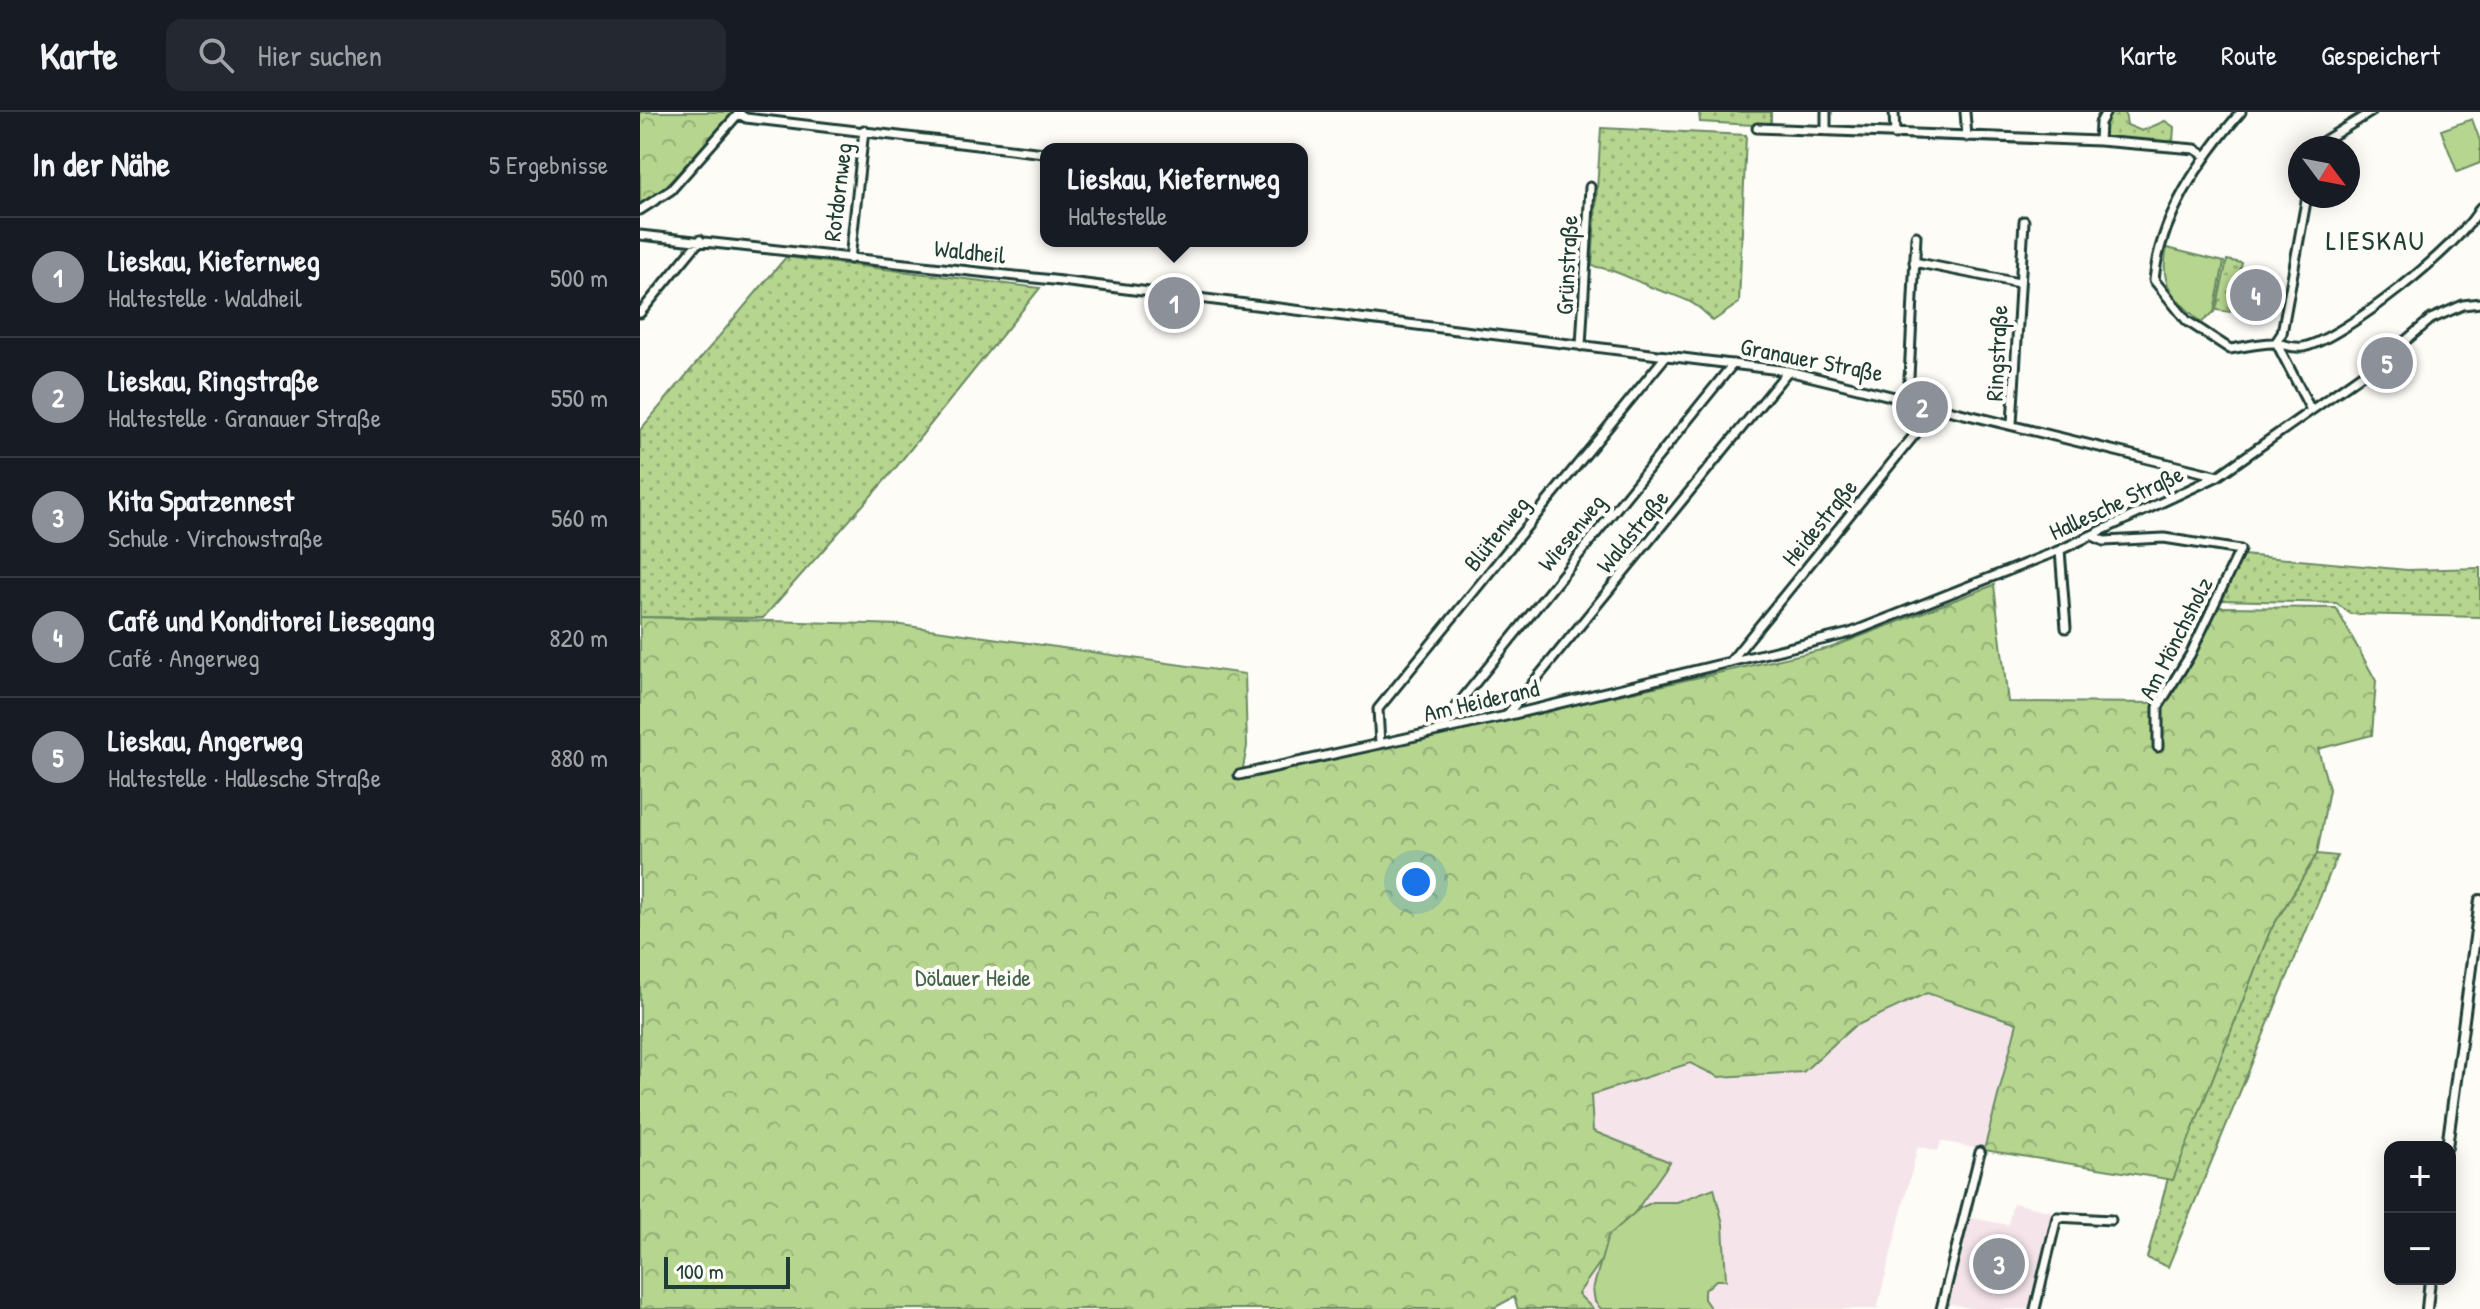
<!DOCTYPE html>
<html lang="de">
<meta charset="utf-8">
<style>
body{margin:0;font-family:"Patrick Hand",sans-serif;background:#242831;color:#f1f3f6}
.controls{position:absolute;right:24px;bottom:24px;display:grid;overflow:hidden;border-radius:16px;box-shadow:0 4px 20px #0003}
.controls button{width:72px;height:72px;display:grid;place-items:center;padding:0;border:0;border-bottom:2px solid #363941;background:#171b24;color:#f1f3f6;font:40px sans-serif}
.compass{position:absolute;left:1648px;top:24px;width:72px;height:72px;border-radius:50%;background:#171b24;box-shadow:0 4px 20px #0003;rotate:122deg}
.scale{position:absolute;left:24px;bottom:20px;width:126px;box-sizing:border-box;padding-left:8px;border:4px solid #1f3d34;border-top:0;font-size:22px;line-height:28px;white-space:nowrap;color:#1f3d34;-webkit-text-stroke:6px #fdfcf7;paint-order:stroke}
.you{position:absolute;left:776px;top:770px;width:28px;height:28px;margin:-20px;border:6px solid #fff;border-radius:50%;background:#1a73e8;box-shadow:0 0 0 12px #1a73e833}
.badge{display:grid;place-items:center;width:52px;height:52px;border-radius:50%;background:#8c9099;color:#fff;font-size:26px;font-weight:700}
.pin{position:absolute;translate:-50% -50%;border:4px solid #fff;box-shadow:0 2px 8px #0006}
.popup{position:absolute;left:400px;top:31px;width:268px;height:104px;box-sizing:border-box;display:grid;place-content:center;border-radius:16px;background:#171b24;filter:drop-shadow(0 2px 6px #0005);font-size:26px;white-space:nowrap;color:#9ea1a6}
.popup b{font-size:30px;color:#f1f3f6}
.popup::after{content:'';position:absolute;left:50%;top:100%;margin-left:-16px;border:16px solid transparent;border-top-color:#171b24}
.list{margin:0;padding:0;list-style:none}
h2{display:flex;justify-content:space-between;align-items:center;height:104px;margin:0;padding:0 32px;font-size:34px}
h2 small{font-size:26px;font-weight:400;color:#9ea1a6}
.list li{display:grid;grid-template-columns:52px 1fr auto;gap:24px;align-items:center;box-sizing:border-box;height:120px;padding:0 32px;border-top:2px solid #363941}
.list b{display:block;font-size:30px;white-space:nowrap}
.list p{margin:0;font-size:26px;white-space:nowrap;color:#9ea1a6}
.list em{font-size:26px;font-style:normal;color:#9ea1a6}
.icon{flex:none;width:44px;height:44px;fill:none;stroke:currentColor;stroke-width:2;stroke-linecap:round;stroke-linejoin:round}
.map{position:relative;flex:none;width:1840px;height:1197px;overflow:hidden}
header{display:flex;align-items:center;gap:48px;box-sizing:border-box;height:112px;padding:0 40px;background:#171b24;border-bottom:2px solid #363941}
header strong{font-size:38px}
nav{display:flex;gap:44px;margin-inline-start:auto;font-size:28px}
.search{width:560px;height:72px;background:#242831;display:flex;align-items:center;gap:20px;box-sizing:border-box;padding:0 28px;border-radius:16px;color:#9ea1a6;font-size:30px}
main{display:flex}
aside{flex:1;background:#171b24}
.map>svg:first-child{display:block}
.built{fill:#f5e5ea}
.grass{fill:url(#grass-dots);stroke:#6a8a62;stroke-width:2}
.forest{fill:url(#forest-crowns);stroke:#6a8a62;stroke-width:2}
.park{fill:#b6d68f;stroke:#6a8a62;stroke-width:2}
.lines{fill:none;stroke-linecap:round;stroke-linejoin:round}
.minor-casing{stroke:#1f3d34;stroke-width:13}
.tertiary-casing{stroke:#1f3d34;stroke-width:14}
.minor{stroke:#fdfcf7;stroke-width:7}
.tertiary{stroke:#fdfcf7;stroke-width:8}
.labels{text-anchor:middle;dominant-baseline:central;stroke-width:8;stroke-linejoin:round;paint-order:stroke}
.street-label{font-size:24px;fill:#1f3d34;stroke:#fdfcf7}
.park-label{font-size:24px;fill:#45634b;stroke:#fdfcf7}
.quarter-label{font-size:28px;letter-spacing:2px;fill:#1f3d34;stroke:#fdfcf7}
</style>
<header>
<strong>Karte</strong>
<div class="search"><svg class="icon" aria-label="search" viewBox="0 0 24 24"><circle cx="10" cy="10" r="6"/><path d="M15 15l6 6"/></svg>Hier suchen</div>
<nav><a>Karte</a><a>Route</a><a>Gespeichert</a></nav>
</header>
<main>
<aside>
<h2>In der Nähe<small>5 Ergebnisse</small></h2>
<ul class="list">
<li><span class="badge">1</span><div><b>Lieskau, Kiefernweg</b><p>Haltestelle · Waldheil</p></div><em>500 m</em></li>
<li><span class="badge">2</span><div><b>Lieskau, Ringstraße</b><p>Haltestelle · Granauer Straße</p></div><em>550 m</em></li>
<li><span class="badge">3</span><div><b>Kita Spatzennest</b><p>Schule · Virchowstraße</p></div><em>560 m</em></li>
<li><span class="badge">4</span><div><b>Café und Konditorei Liesegang</b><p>Café · Angerweg</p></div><em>820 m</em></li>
<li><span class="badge">5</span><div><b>Lieskau, Angerweg</b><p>Haltestelle · Hallesche Straße</p></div><em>880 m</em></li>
</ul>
</aside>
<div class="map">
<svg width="1840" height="1197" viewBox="0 0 1840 1197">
<defs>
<pattern id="grass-dots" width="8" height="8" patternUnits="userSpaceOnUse" patternTransform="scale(2)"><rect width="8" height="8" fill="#b6d68f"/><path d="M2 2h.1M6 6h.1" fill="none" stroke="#93af76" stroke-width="1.8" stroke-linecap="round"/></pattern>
<pattern id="forest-crowns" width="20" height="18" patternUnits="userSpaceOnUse" patternTransform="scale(2)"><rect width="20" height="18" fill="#b6d68f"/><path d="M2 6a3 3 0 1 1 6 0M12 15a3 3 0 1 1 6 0" fill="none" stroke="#93af76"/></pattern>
</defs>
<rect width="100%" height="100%" fill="#fdfcf7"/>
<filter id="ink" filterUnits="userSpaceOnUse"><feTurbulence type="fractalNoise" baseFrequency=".0125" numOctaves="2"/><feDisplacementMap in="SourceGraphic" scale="16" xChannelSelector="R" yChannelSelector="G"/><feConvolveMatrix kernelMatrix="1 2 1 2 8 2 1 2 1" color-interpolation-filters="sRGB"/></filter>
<g filter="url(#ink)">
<path class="built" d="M1287 881 1377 911 1344 1038 1301 1029 1298 1039 1278 1034 1237 1197H953L938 1182 1029 1051 953 1019 949 983 1050 951 1079 965 1163 960 1212 915Z
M1373 1091 1413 1100 1392 1197H1336L1306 1191 1328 1105 1368 1113Z"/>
<path class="grass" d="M1059 0H1131V14L1060 10Z
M1470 0H1485L1487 13 1502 19 1525 9 1534 15 1533 30 1465 27V8Z
M961 16 1106 23 1099 191 1073 209C1050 183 1035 186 1006 173 987 165 973 157 952 154Z
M146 145 400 176 253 359 123 506 0 505V318Z
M1587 148 1602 151 1590 200 1576 198Z
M1603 443 1767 458 1840 456V505L1711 502 1696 491 1581 488Z
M1677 742 1697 744 1528 1155 1507 1146 1528 1066 1533 1067 1630 819Z"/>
<path class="forest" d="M0 0H94L20 81 0 94Z
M1354 473 1368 590 1523 591 1552 544 1577 495 1696 496 1736 569 1732 623 1678 637 1689 677 1677 742 1630 819 1533 1068 1344 1038 1377 911 1287 881 1213 915 1163 960 1079 965 1050 951 951 983 953 1019 1030 1050 938 1182 953 1197H878L874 1185 852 1197H0V505L261 513 605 562 607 634 601 667 1190 536Z"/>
<path class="park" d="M1832 7 1840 29V51L1817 60 1801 18Z
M1527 136 1584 150 1574 200 1561 211C1535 185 1518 176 1527 136Z
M1074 1076 1083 1112 1086 1168H1076L1064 1179V1187L1071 1197H961L955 1190 953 1177 968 1124 1000 1096 1013 1090H1037Z"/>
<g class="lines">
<defs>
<path id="minor" d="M1186 0V19
M1254 0 1255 23
M1325 0 1327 25
M1601 0C1560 47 1520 105 1514 168L1547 209 1590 237C1604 235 1619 231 1633 231 1643 231 1652 237 1663 235 1702 228 1823 131 1840 96
M99 2 106 6 404 41
M1117 16 1459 29 1555 37 1564 43
M1459 29 1460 11 1466 0
M1679 36 1682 30 1731 0
M410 37H427
M0 98 31 78 100 0
M0 123 413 168 1148 259 1578 364
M210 147 224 18
M1274 150 1379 171
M0 201 60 128
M1636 230 1642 221 1667 84
M1636 230 1671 298
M941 234 950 75
M1268 286 1276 124
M1372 312 1384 109
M1453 424 1464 429 1524 426 1600 438 1550 543 1518 595V635
M1420 438 1426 516
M1090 550 1298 294
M866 604 1148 259
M807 617V606L1093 252
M740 632 738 597 1026 244
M599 663 866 604 1210 521 1420 438 1578 364 1744 247 1791 207 1823 193 1840 191
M1301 1197 1340 1040
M1395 1197 1417 1105 1471 1108"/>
<path id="tertiary" d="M1807 1035 1840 788
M1787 1197 1790 1167"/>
</defs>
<use href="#minor" class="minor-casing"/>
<use href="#tertiary" class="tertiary-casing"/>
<use href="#minor" class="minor"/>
<use href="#tertiary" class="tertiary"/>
</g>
</g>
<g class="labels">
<g class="street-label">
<text transform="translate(197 80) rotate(-83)">Rotdornweg</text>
<text transform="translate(330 139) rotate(6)">Waldheil</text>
<text transform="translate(926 153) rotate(-87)">Grünstraße</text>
<text transform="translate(1356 241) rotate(-87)">Ringstraße</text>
<text transform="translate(1172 247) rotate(11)">Granauer Straße</text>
<text transform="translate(1476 390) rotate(-25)">Hallesche Straße</text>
<text transform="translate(1179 410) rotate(-51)">Heidestraße</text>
<text transform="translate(992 419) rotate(-51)">Waldstraße</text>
<text transform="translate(931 420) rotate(-51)">Wiesenweg</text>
<text transform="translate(856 421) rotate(-51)">Blütenweg</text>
<text transform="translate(1535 526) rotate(-63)">Am Mönchsholz</text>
<text transform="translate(841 588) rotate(-13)">Am Heiderand</text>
</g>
<g class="park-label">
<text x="333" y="865">Dölauer Heide</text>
</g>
<g class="quarter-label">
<text x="1736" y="128">LIESKAU</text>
</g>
</g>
</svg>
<div class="controls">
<button>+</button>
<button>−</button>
</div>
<svg class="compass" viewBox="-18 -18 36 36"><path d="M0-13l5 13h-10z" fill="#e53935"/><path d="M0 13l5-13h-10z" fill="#9ea1a6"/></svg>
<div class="scale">100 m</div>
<div class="you"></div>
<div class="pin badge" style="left:534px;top:191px">1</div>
<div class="popup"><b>Lieskau, Kiefernweg</b>Haltestelle</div>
<div class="pin badge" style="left:1282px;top:295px">2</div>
<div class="pin badge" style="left:1359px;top:1152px">3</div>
<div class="pin badge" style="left:1616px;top:183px">4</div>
<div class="pin badge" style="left:1747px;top:251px">5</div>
</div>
</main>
